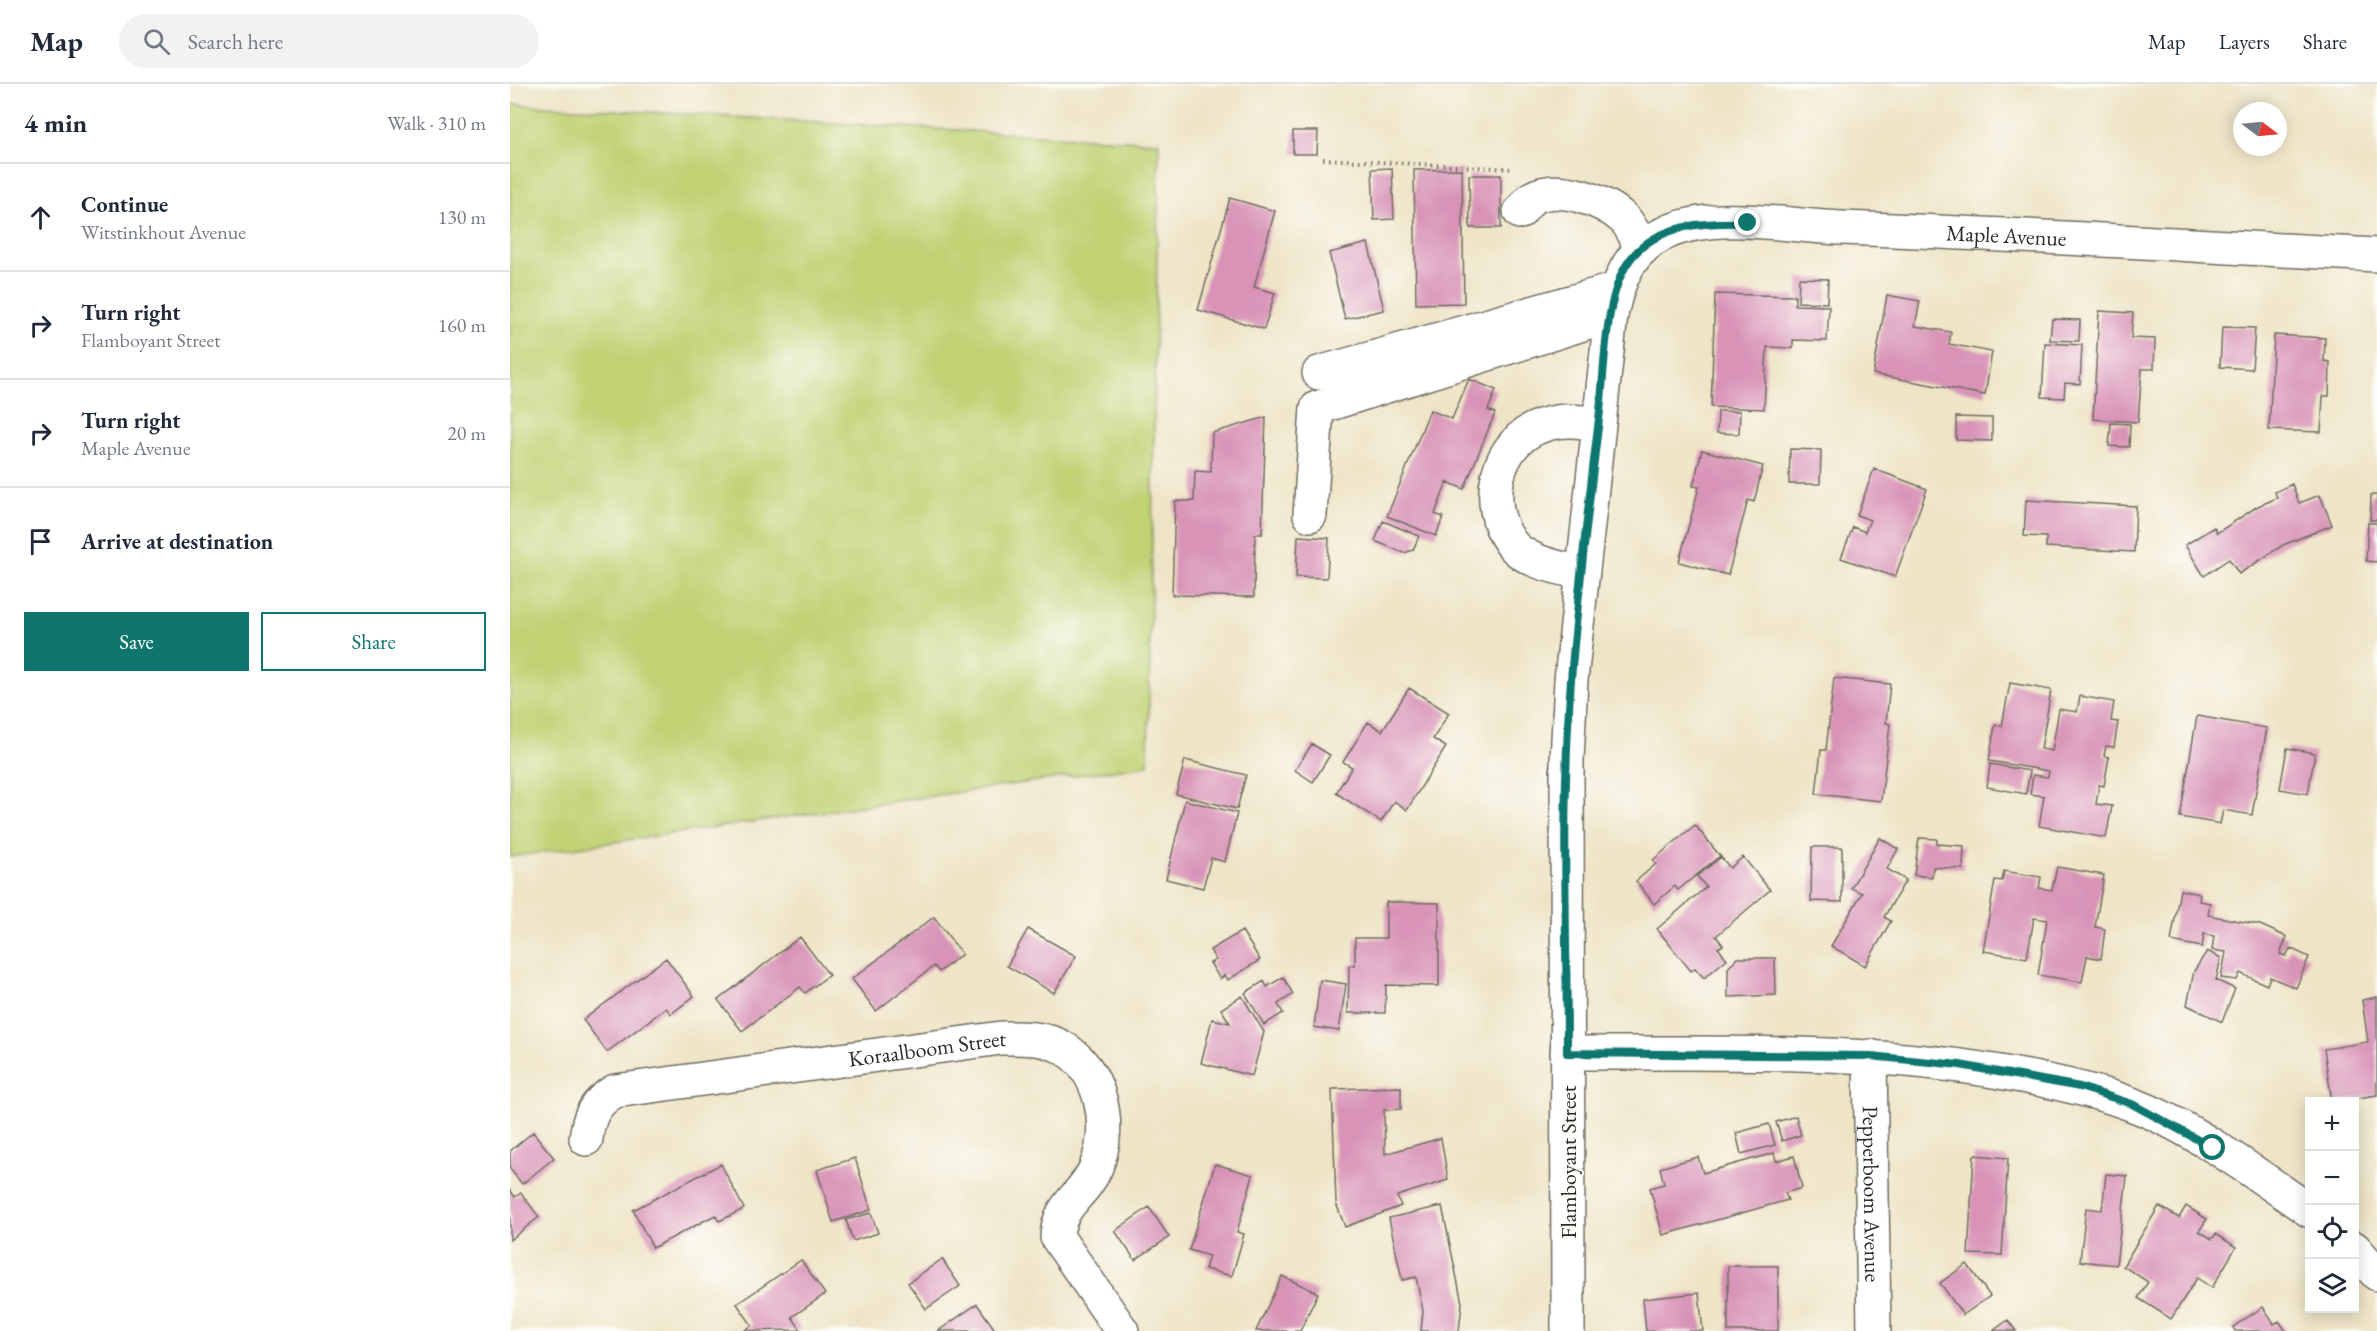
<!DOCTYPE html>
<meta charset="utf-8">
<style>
body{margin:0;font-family:"EB Garamond",serif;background:#f2f2f3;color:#1f2937}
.controls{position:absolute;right:18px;bottom:18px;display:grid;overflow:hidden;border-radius:0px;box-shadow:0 3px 15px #0003}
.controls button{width:54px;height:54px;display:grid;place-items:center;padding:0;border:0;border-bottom:2px solid #e0e1e3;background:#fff;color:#1f2937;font:30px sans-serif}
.compass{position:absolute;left:1723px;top:18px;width:54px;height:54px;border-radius:50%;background:#fff;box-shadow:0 3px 15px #0003;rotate:106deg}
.stop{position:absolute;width:18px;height:18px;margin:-14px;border:4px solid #0f766e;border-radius:50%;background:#fff}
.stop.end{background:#0f766e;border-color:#fff;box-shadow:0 2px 6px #0008}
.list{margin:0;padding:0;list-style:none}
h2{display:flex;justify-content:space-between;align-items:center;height:78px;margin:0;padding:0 24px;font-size:26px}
h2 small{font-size:20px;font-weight:400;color:#747a83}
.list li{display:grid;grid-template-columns:39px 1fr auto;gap:18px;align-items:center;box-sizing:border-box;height:108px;padding:0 24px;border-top:2px solid #e0e1e3}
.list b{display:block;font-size:22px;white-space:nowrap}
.list p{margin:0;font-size:20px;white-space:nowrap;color:#747a83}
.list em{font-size:20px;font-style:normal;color:#747a83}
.actions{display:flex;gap:12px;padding:18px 24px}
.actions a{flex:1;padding:14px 0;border:2px solid #0f766e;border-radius:0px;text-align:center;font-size:21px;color:#0f766e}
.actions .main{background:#0f766e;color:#fff}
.icon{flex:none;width:33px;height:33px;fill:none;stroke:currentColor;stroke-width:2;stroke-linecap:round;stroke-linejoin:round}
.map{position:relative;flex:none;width:1867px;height:1247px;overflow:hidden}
header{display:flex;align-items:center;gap:36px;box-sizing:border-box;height:84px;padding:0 30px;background:#fff;border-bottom:2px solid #e0e1e3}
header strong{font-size:28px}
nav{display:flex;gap:33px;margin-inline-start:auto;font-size:21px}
.search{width:420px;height:54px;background:#f2f2f3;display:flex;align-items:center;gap:15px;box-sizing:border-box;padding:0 21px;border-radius:33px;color:#747a83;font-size:22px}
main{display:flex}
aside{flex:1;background:#fff}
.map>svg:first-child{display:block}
.green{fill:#c1d275;stroke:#767e50;stroke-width:1.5}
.building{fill:#d893b7}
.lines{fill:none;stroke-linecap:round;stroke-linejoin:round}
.minor-casing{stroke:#6f6c61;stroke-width:36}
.path{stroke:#6f6c61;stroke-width:4;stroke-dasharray:1.5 4.5;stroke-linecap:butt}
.minor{stroke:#fff;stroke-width:33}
.route{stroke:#0f766e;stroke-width:8}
.labels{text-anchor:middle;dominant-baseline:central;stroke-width:4.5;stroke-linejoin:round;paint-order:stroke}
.street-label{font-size:22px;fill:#2b2b2b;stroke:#fdfcf7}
</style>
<header>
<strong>Map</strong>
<div class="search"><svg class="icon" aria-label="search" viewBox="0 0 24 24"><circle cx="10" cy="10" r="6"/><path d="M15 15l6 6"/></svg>Search here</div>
<nav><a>Map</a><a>Layers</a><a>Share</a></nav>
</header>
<main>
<aside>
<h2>4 min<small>Walk · 310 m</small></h2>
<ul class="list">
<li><svg class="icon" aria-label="ahead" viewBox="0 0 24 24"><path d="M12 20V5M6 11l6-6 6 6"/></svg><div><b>Continue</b><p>Witstinkhout Avenue</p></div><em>130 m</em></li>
<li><svg class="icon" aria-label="right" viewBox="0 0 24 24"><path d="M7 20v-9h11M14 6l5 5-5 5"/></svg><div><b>Turn right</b><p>Flamboyant Street</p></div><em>160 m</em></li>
<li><svg class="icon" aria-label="right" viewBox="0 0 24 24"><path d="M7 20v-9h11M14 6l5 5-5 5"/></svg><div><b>Turn right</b><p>Maple Avenue</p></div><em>20 m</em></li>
<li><svg class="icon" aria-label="arrive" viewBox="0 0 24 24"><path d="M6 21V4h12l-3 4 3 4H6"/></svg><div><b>Arrive at destination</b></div></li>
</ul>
<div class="actions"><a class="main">Save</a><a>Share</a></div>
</aside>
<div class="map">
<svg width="1867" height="1247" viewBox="0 0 1867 1247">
<rect width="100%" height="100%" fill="#fdfcf7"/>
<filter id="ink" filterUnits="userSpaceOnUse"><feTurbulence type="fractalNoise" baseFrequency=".0167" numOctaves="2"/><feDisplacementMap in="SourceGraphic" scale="12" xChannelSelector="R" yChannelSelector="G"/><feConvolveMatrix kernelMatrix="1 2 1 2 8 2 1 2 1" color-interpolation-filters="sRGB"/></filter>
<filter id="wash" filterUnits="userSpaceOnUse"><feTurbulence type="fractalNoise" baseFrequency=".008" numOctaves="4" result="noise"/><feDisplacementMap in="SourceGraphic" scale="24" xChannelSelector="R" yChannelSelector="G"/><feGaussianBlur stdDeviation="1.35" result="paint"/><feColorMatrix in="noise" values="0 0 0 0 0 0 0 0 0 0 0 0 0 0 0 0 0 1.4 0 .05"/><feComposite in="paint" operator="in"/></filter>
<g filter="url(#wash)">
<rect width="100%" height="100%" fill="#eee4c6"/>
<path class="green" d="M0 20 649 58 638 681 0 773Z"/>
<g id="blocks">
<path class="building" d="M783 47H808L807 70H783Z
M882 84 884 135 864 136 862 85Z
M952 85 954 219 906 220 904 86Z
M959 91H991V144H960Z
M720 114 765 127 744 203 765 209 754 245 688 226Z
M858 159 874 226 835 235 819 169Z
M1289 194 1318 195 1317 219 1288 218Z
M1205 210 1285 212V221L1319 222 1317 257 1283 256V264L1257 263 1254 325 1201 323Z
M1377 211 1410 217 1405 242 1441 248 1439 260 1482 268 1475 311 1363 290Z
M1589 227 1623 229 1621 254 1645 255 1644 285H1632L1628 338 1583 335Z
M1542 235 1570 236 1569 257 1540 256Z
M1712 243 1745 244 1742 285 1710 283Z
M1764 251 1815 254 1814 277 1820 278 1819 312H1813L1811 348 1759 346Z
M1535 259 1572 261 1570 300 1555 299 1554 314 1532 313Z
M959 295 986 306 978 326 985 329 954 405 937 398 925 430 933 433 926 452 877 432 920 326 942 335Z
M1208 327H1230L1229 350 1207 349Z
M756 333 752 450H745L744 513 662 511 665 417H684L685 387 701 388 702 349Z
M1446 333 1482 334V357L1446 356Z
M1601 339 1620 340 1619 363 1599 362Z
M1280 365 1311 366 1310 400H1279Z
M1192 366 1253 382 1244 418 1238 416 1218 491 1169 478 1189 403 1183 402Z
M1364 385 1417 405 1385 493 1331 474 1343 443 1355 448 1360 436 1347 431Z
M1782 400 1789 419 1810 411 1822 441 1773 461 1729 490 1719 475 1694 492 1675 461 1704 443 1707 449 1748 422 1767 414 1765 408Z
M1861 411H1867V436H1860Z
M1516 416 1626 422 1624 468 1536 463V453L1514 452Z
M873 437 909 452 903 466 894 469 865 457Z
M1858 439H1867V478L1856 477Z
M788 452 819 454 817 494 786 493Z
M1324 594 1380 600 1376 639 1380 640 1371 717 1306 710 1311 666H1316Z
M1500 599 1541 606 1531 665 1542 667 1549 625 1567 628 1570 612 1604 618 1601 637 1608 638 1604 663 1596 662 1594 672 1599 673 1594 702 1589 701 1586 720 1602 722 1596 754 1529 742 1534 712 1520 710 1523 691 1538 693 1539 687 1479 677 1485 641 1492 642Z
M899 604 939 629 923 655 936 663 897 726 884 717 871 738 826 709 842 683 833 678 858 638 872 647Z
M1687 632 1757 644 1742 731 1713 726 1710 740 1670 733Z
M802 660 820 671 803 698 785 686Z
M1777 664 1805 669 1798 710 1770 705Z
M675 676 736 691 727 725 666 710Z
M1480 680 1520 687 1516 710 1477 703Z
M675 716 727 729 715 778 701 774 693 804 656 795Z
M1185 741 1210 772 1168 806 1165 802 1144 820 1126 797 1146 780 1143 776Z
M1370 754 1388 765 1377 785 1396 796 1374 833 1381 837 1355 882 1321 862 1352 809 1341 804Z
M1409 754 1427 755V760L1454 762 1453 785 1423 783 1422 793 1404 791Z
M1302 763H1332V818L1301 817Z
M1211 773 1220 784 1233 773 1260 806 1206 852 1213 861 1208 864 1217 875 1194 894 1185 884 1181 887 1147 845 1196 803 1187 792Z
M1547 783 1594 791 1585 843 1595 845 1591 875 1577 872 1572 898 1528 891 1537 836 1524 834 1517 874 1473 867 1485 796 1492 797 1494 787 1531 793 1529 804 1542 806Z
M1670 806 1690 810 1689 817 1700 819 1698 831 1750 841 1777 853 1770 870 1776 872 1780 864 1799 873 1786 904 1760 893 1757 901 1730 889 1727 896 1711 894 1716 868 1702 866 1704 852 1694 850 1692 863 1661 857Z
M876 818 929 819V902L876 901 875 929H838L839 881H845V854H876Z
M424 833 452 870 429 888 424 882 366 927 342 895Z
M518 845 566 872 544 909 497 882Z
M732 847 750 876 718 896 715 891 710 895 700 879 706 876 700 866Z
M290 853 319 891 295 909 290 903 232 947 208 916Z
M1697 867 1711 874 1706 896 1725 905 1712 938 1677 921 1684 887Z
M156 874 184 912 161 930 156 924 97 968 73 936Z
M1227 874H1265L1266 911 1218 913V884Z
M773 893 783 910 768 920 773 929 754 941 735 909 754 897 757 903Z
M810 896 836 900 829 947 804 943Z
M732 912 754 948 742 992 691 979 702 935 720 939 711 925Z
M1867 913V1011L1822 1018 1814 965 1858 958 1852 916Z
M891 1003V1025L874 1026 875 1070 931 1054 938 1096 887 1112 891 1122 835 1143 826 1119 822 1005Z
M1286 1032 1291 1051 1272 1057 1266 1038Z
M1259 1040 1265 1061 1231 1070 1226 1049Z
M23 1048 44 1074 12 1100 0 1085V1067Z
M1264 1069 1266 1077 1284 1072 1292 1104 1275 1109 1278 1116 1153 1151 1140 1104 1154 1100 1150 1084 1188 1073 1193 1089Z
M1464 1071 1498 1074 1492 1171 1458 1170Z
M345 1074 361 1126 323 1138 307 1086Z
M211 1080 234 1125 209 1137 205 1131 143 1164 123 1126Z
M705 1080 743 1091 727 1148 734 1150 722 1192 695 1185 699 1172 679 1166Z
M1596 1090 1617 1092 1606 1181 1570 1177 1576 1124 1592 1126Z
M0 1106 5 1113 11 1109 29 1133 0 1156Z
M932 1122 952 1219 949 1247H911L913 1227 906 1193 892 1196 879 1134Z
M1649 1122 1669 1134 1676 1122 1697 1135 1689 1147 1702 1155 1706 1150 1726 1163 1702 1204 1687 1194 1661 1235 1628 1214 1638 1198 1613 1182Z
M639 1123 659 1153 625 1176 605 1147Z
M361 1129 368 1149 343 1157 336 1136Z
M432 1175 450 1202 416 1225 398 1199Z
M291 1176 315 1210 282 1233 291 1246 234 1247 242 1241 227 1220Z
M1457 1180 1480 1212 1453 1231 1430 1199Z
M1218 1182H1268V1247H1218Z
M772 1192 808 1209 790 1247H746Z
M1189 1209 1193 1247H1136L1133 1215Z
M467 1220 486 1247H428Z
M1753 1223 1764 1240 1769 1237 1776 1247H1725L1723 1243Z
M1498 1236 1506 1247H1483Z"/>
</g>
</g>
<g filter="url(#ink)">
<use href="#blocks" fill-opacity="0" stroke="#6f6c61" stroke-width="1.5"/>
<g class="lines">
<defs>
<g id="minor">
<path d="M1010 128C1014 124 1018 117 1022 114 1048 99 1095 117 1114 135 1122 142 1126 155 1131 164"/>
<path d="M809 289 1107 205"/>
<path d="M800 431 807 324 1101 231"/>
<path d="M1072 489C1050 484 1015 478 1001 459 972 420 985 356 1034 341 1052 335 1069 337 1088 340"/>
<path d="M1057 969C1207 970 1358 963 1506 991 1545 998 1583 1006 1621 1020 1679 1041 1748 1091 1800 1127"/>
<path id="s1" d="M1360 972 1364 1247"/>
<path id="s2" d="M76 1055C78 1033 85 1018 105 1007L491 954C510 954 532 953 550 962 592 984 603 1042 586 1083 575 1111 548 1120 547 1153L612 1247"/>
<path d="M1844 1164 1867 1190"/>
<path id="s3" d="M1058 1247 1057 676 1061 596 1101 231C1109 192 1121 163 1160 147 1209 127 1279 142 1331 144 1510 150 1688 162 1867 171"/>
</g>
</defs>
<use href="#minor" class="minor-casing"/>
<path class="path" d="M813 75 1004 85"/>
<use href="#minor" class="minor"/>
</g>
</g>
<g class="lines" filter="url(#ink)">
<path class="route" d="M1238 139C1197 138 1146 139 1119 177 1094 212 1095 284 1090 327 1079 416 1068 506 1061 596 1051 719 1057 845 1057 969L1360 972 1450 981 1570 1003 1622 1020 1703 1064"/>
</g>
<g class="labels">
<g class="street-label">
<text stroke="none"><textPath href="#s3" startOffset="1464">Maple Avenue</textPath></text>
<text stroke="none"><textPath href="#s2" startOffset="374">Koraalboom Street</textPath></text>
<text transform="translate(1058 1078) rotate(-90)">Flamboyant Street</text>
<text stroke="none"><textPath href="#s1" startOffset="138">Pepperboom Avenue</textPath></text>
</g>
</g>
</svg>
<div class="controls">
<button>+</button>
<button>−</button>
<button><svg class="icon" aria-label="locate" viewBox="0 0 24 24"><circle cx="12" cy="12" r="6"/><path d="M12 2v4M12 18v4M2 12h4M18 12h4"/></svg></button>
<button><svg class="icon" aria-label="layers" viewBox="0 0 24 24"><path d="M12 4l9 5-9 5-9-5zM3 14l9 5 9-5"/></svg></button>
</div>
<svg class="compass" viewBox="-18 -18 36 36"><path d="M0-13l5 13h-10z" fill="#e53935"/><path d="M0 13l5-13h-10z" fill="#747a83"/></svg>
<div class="stop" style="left:1703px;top:1064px"></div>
<div class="stop end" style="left:1238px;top:139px"></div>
</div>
</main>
